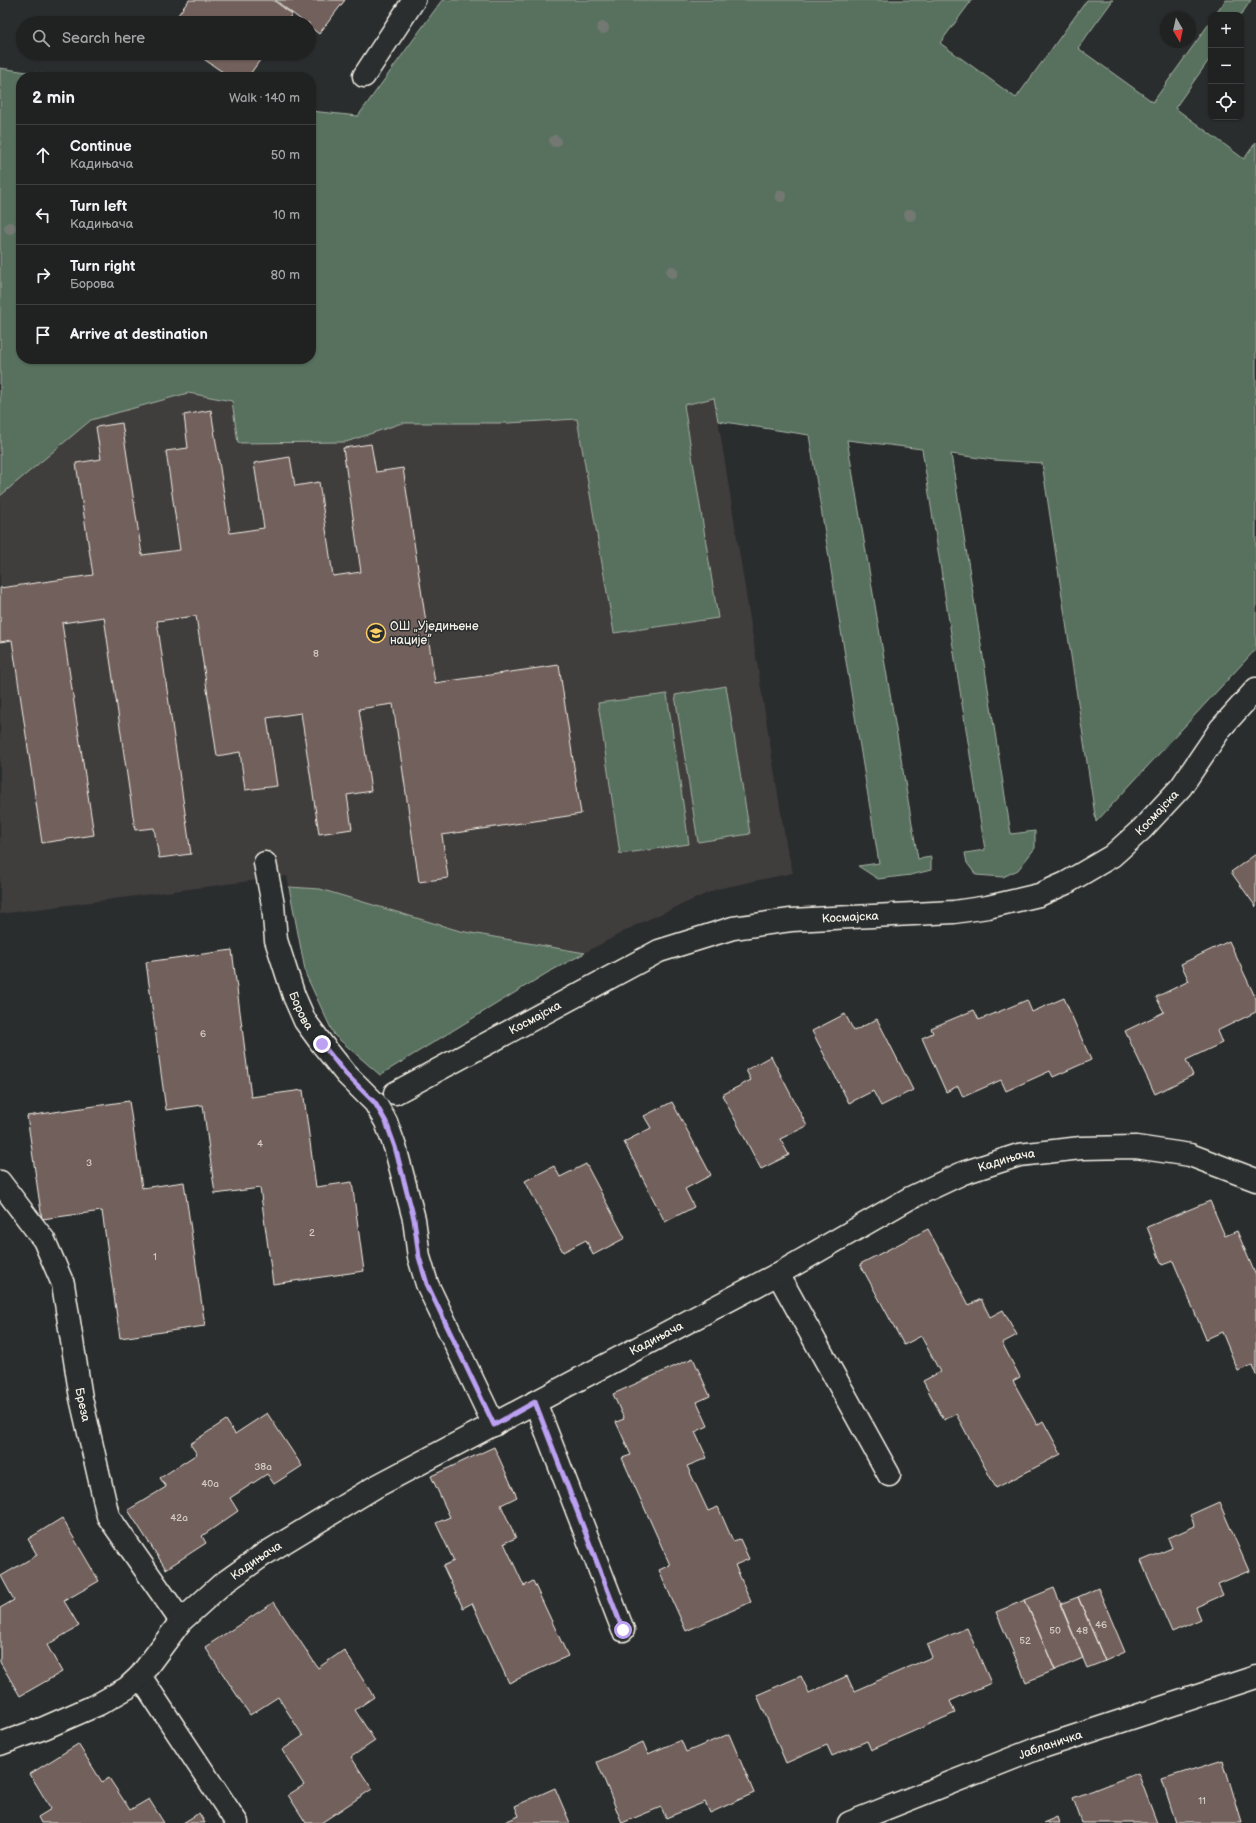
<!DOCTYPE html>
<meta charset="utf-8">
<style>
body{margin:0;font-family:"Balsamiq Sans",sans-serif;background:#2d2f2f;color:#f1f3f6}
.controls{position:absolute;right:12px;top:12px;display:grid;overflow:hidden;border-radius:8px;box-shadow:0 1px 3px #0004}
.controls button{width:36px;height:36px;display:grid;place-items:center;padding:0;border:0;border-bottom:1px solid #3d3f40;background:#202222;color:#f1f3f6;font:20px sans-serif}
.compass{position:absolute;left:1160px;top:12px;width:36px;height:36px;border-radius:50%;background:#202222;box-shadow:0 1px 3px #0004;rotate:171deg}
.stop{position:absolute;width:12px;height:12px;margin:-9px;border:3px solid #bca0f2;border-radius:50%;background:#fff}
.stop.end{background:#bca0f2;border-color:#fff;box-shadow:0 1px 4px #0008}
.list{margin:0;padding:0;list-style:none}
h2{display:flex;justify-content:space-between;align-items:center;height:52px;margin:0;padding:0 16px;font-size:17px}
h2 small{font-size:13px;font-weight:400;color:#a2a4a5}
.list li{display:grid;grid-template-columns:26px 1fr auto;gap:12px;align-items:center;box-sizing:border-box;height:60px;padding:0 16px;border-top:1px solid #3d3f40}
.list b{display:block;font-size:15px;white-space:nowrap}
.list p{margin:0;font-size:13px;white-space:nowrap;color:#a2a4a5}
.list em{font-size:13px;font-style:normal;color:#a2a4a5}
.icon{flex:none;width:22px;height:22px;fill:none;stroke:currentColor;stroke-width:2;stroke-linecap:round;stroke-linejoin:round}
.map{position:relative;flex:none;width:1256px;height:1823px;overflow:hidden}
.search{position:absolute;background:#202222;box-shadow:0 1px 3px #0004;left:16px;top:16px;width:300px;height:44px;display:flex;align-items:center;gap:10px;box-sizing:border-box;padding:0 14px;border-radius:22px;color:#a2a4a5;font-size:15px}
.panel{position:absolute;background:#202222;box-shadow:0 1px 3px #0004;left:16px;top:72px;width:300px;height:292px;border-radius:16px}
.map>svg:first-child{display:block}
.built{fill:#403c3c}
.green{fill:#58715f;stroke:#a6b1a4}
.building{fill:#72605b;stroke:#f4f1e8}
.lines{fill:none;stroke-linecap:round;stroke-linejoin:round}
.minor-casing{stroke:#f4f1e8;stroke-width:25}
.minor{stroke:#2a2d2e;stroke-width:22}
.tree{fill:#737972}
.route{stroke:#bca0f2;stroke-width:5}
.labels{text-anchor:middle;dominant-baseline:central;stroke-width:3;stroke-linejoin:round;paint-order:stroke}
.number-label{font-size:10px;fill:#d4cdc5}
.poi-label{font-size:12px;fill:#f4f1e8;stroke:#2a2d2e;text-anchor:start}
.street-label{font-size:12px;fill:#f4f1e8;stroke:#2a2d2e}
</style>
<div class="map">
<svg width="1256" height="1823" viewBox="0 0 1256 1823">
<rect width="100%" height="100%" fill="#2a2d2e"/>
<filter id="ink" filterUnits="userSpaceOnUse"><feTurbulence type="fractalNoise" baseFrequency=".025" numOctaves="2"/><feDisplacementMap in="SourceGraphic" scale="8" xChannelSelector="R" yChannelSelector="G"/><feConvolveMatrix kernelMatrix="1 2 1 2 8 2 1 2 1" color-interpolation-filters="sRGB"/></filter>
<g filter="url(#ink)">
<path class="built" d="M150 359 709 363 786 844 793 873 717 889 638 924 547 973 380 1075 334 1035 306 975 287 876 0 914V386Z"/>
<path class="green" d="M442 0H972L940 43 1016 98 1087 0H1113L1078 48 1153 102 1211 21V57L1175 108 1244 159 1256 142V649L1096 822 1042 463 994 460 951 454 1011 834 1035 831V848L1018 870 1003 877 976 875 967 863 965 853 985 850 922 449 847 440 918 859 931 857V870L911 875 878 879 858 866 879 863 809 435 718 421 714 398 684 405 718 618 614 633 577 419 509 423H402L346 442 238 443 232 401 188 393 91 420 0 496V68L61 77H21V359H311V111L358 116Z
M1226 0H1251L1241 15H1215Z
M726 686 750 834 698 842 675 695Z
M667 694 689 844 620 854 598 703Z
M289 887 320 889 460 931 585 953 547 973 380 1075 334 1035 306 975Z"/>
<path class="building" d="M189 0H273L292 14 286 23H172Z
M275 0H345L319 34 309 26V23H305Z
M195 53H265L248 77H230Z
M211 410 230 533 264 528 254 463 290 457 295 486 319 482 333 576 361 572 343 448 371 444 376 472 403 468 435 683 559 665 581 814 442 835 448 878 419 882 393 704 359 709 371 791 347 795 352 829 319 834 301 713 267 718 277 786 245 790 240 752 217 756 196 616 157 621 191 854 159 858 154 828 135 830 104 617 62 623 94 835 42 843 12 640 0 642V588L93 575 76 463 101 459 96 427 122 423 142 555 180 550 166 451 188 448 184 415Z
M1256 854V907L1231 872Z
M1229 941 1256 999V1012L1217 1031 1222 1043 1186 1060 1193 1075 1155 1094 1125 1031 1164 1012 1156 997 1189 981 1181 964Z
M232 950 251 1097 303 1090 316 1187 352 1182 364 1271 273 1284 260 1188 215 1194 203 1105 166 1110 146 962Z
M1064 998 1091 1060 1053 1077 1050 1071 1006 1091 1001 1080 963 1097 958 1086 946 1092 922 1038 933 1033 931 1028 974 1010 979 1020 1027 1000 1032 1012Z
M845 1014 854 1031 877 1019 913 1090 881 1106 873 1091 849 1103 812 1031Z
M771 1056 807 1126 780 1139 789 1155 761 1169 722 1095 751 1080 746 1070Z
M129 1101 142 1188 184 1182 205 1326 120 1338 102 1211 42 1219 27 1116Z
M672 1102 711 1175 685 1189 694 1207 665 1222 624 1142 651 1128 644 1116Z
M586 1164 625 1238 593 1255 586 1240 563 1252 525 1181 554 1166 560 1177Z
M1210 1201 1225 1236 1237 1231 1256 1276V1375L1252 1365 1238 1371 1222 1332 1206 1339 1173 1261 1162 1265 1147 1227Z
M928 1229 969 1305 981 1299 990 1317 1003 1310 1017 1335 1002 1343 1020 1377 1013 1381 1037 1425 1043 1421 1061 1454 996 1488 956 1414 944 1420 923 1381 940 1372 921 1336 904 1345 860 1264Z
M693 1358 710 1396 697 1402 708 1426 695 1432 707 1458 687 1466 708 1511 718 1507 733 1541 740 1539 749 1559 735 1565 751 1602 686 1631 659 1570 670 1565 622 1458 631 1455 616 1422 624 1419 613 1394Z
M267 1413 302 1466 274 1484 267 1474 230 1498 238 1511 202 1536 206 1543 166 1569 128 1510 166 1487 160 1478 197 1454 190 1444 226 1420 235 1434Z
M494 1447 517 1497 501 1505 516 1538 504 1543 524 1586 533 1581 568 1656 509 1683 472 1603 463 1608 443 1566 454 1561 436 1523 450 1517 431 1476Z
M1219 1502 1249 1571 1218 1584 1223 1595 1196 1607 1201 1619 1172 1632 1141 1561 1172 1548 1168 1538 1195 1526 1190 1515Z
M62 1518 99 1581 64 1601 79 1626 47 1645 62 1672 20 1696 0 1662V1608L14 1600 1 1576 37 1555 28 1539Z
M1054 1588 1083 1658 1055 1670 1025 1600Z
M1098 1588 1125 1652 1105 1661 1078 1597Z
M1078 1597 1105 1661 1087 1668 1060 1604Z
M1025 1600 1055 1670 1026 1682 996 1612Z
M274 1602 318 1668 344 1650 374 1697 355 1710 375 1741 351 1757 372 1789 321 1823H306L288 1795 304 1785 282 1750 303 1736 278 1697 250 1715 205 1647Z
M967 1628 991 1683 950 1701 955 1713 871 1750 867 1741 832 1756 827 1745 786 1763 757 1695 801 1676 809 1693 847 1676 854 1691 932 1657 927 1645Z
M729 1734 754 1793 710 1813 705 1802 666 1818 661 1807 622 1823 597 1762 643 1742 648 1754 681 1740 686 1752Z
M78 1744 102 1782 109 1778 130 1810 149 1799 164 1823H41L38 1817 51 1809 30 1774Z
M1223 1760 1242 1823H1176L1162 1779Z
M1138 1773 1157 1823H1082L1073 1798Z
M555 1788 570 1823H502L519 1816 515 1806Z
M199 1813 205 1823H183Z
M1057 1817 1059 1823H1043Z"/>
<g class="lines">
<defs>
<g id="minor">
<path d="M364 76 414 0"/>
<path id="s1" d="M265 863 273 905 276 940 294 996 305 1021 322 1044 346 1074 375 1103 386 1122 395 1147 414 1219 419 1257 427 1284 494 1425"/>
<path id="s2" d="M395 1093 659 951 733 928 791 920 954 912 988 907 1039 895 1066 883 1112 856 1142 829 1181 787 1221 728 1256 689"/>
<path id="s3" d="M0 1182 44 1240 63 1284 81 1398 108 1516 181 1621"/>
<path d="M778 1274 889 1475"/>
<path d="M535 1402 623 1630"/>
<path d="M140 1676 237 1823"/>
<path id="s4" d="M0 1744 44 1728 99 1704 127 1688 140 1676 181 1621 221 1585 263 1555 375 1487 778 1274 910 1198 963 1173 1019 1155 1081 1148 1136 1147 1190 1155 1256 1180"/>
<path id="s5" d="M849 1823 1036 1749 1256 1677"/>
</g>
</defs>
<use href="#minor" class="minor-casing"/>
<use href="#minor" class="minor"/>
</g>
<g class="tree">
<circle cx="603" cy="28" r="6"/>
<circle cx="555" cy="141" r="6"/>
<circle cx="781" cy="196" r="6"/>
<circle cx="910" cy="215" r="6"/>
<circle cx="10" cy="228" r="6"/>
<circle cx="672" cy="272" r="6"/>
</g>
</g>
<g class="lines" filter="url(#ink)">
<path class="route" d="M322 1044 346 1074 375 1103 386 1122 395 1147 414 1219 419 1257 427 1284 494 1425 535 1402 623 1630"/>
</g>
<defs>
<symbol id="school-ring" viewBox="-11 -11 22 22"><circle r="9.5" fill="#2a2d2e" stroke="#ffd166" stroke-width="1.5"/><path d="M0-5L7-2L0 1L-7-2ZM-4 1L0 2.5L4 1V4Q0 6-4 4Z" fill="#ffd166"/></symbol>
</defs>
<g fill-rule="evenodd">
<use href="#school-ring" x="365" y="622" width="22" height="22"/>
</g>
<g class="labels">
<g class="number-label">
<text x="316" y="654">8</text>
<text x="203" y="1034">6</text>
<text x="260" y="1144">4</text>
<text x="89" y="1163">3</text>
<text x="312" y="1233">2</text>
<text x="155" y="1257">1</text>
<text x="263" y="1467">38a</text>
<text x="210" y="1484">40a</text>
<text x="179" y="1518">42a</text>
<text x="1101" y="1625">46</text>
<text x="1055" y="1631">50</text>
<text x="1082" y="1631">48</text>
<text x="1025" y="1641">52</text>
<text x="1202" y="1801">11</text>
</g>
<g class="poi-label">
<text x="390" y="626">ОШ „Уједињене<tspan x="390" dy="14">нације”</tspan></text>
</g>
<g class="street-label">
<text stroke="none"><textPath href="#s2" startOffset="831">Космајска</textPath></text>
<text stroke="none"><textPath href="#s2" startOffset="495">Космајска</textPath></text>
<text stroke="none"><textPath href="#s1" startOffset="153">Борова</textPath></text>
<text stroke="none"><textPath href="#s2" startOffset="159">Космајска</textPath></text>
<text stroke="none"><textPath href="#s4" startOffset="1174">Кадињача</textPath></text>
<text stroke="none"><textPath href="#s4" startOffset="780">Кадињача</textPath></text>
<text stroke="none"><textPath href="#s3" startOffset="243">Бреза</textPath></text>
<text stroke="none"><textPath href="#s4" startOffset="322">Кадињача</textPath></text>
<text stroke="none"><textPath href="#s5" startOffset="216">Јабланичка</textPath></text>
</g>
</g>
</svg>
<div class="controls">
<button>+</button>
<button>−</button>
<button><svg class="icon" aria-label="locate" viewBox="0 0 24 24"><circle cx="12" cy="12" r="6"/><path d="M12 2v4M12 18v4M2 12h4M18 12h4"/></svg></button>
</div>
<svg class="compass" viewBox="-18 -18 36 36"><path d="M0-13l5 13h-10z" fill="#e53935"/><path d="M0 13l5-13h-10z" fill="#a2a4a5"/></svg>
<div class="stop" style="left:623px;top:1630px"></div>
<div class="stop end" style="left:322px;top:1044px"></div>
<div class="search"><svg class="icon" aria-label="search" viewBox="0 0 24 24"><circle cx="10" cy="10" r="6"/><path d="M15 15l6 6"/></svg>Search here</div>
<section class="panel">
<h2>2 min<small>Walk · 140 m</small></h2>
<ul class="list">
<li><svg class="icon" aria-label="ahead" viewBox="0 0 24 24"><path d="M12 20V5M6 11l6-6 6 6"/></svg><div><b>Continue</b><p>Кадињача</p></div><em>50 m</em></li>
<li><svg class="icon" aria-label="left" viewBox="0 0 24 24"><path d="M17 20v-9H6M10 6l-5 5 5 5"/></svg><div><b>Turn left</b><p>Кадињача</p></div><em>10 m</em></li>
<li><svg class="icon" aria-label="right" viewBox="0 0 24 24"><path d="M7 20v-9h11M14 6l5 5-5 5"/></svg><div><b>Turn right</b><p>Борова</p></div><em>80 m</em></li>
<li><svg class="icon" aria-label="arrive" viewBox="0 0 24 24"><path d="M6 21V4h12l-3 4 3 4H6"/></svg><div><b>Arrive at destination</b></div></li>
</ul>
</section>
</div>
